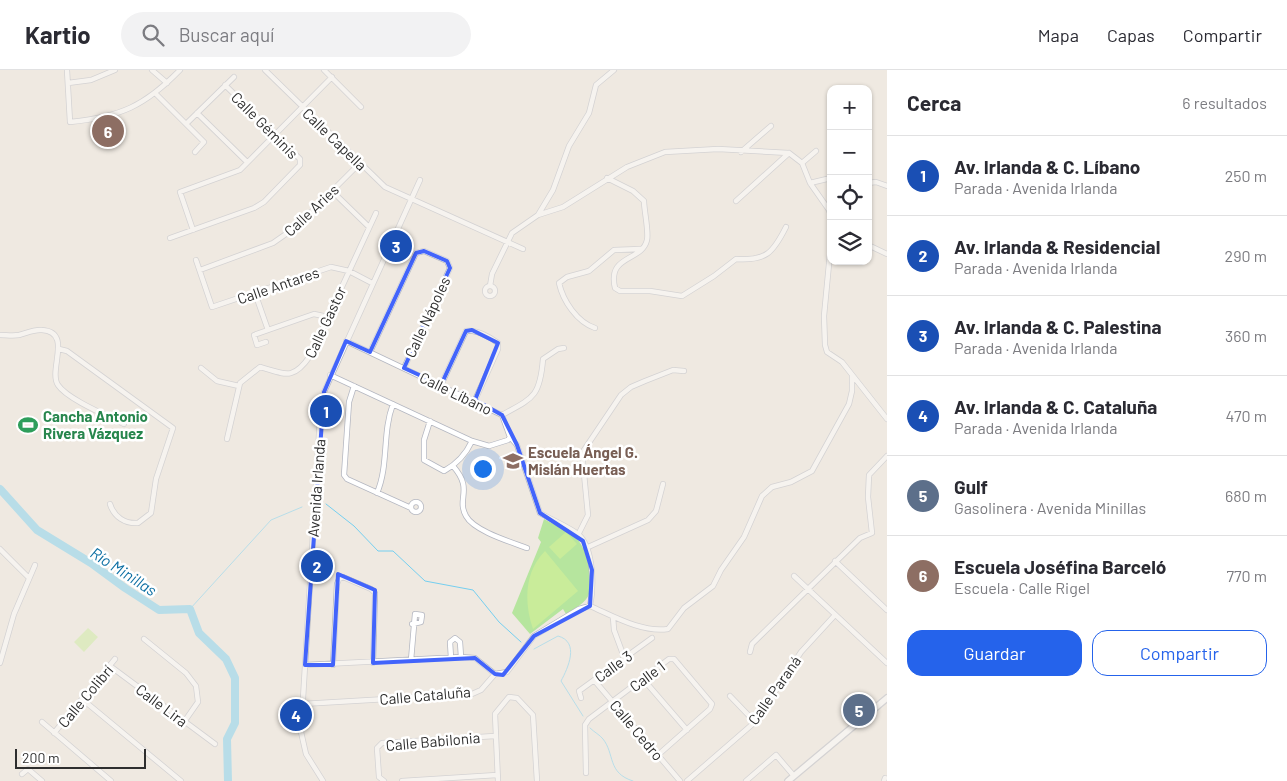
<!DOCTYPE html>
<html lang="es">
<meta charset="utf-8">
<style>
body{margin:0;font-family:Barlow,sans-serif;background:#f2f2f3;color:#2b2b33}
.controls{position:absolute;right:15px;top:15px;display:grid;overflow:hidden;border-radius:10px;box-shadow:0 1px 4px #0004}
.controls button{width:45px;height:45px;display:grid;place-items:center;padding:0;border:0;border-bottom:1px solid #e1e1e2;background:#fff;color:#2b2b33;font:25px sans-serif}
.scale{position:absolute;left:15px;bottom:12px;width:131px;box-sizing:border-box;padding-left:5px;border:2px solid #2e2e2e;border-top:0;font-size:14px;line-height:18px;white-space:nowrap;color:#2e2e2e;-webkit-text-stroke:4px #fff;paint-order:stroke}
.you{position:absolute;left:482px;top:398px;width:18px;height:18px;margin:-12px;border:4px solid #fff;border-radius:50%;background:#1a73e8;box-shadow:0 0 0 8px #1a73e833}
.badge{display:grid;place-items:center;width:32px;height:32px;border-radius:50%;background:#2563eb;color:#fff;font-size:16px;font-weight:700}
.pin{position:absolute;translate:-50% -50%;border:2px solid #fff;box-shadow:0 1px 5px #0006}
.list{margin:0;padding:0;list-style:none}
h2{display:flex;justify-content:space-between;align-items:center;height:65px;margin:0;padding:0 20px;font-size:21px}
h2 small{font-size:16px;font-weight:400;color:#7c7c81}
.list li{display:grid;grid-template-columns:32px 1fr auto;gap:15px;align-items:center;box-sizing:border-box;height:80px;padding:0 20px;border-top:1px solid #e1e1e2}
.list b{display:block;font-size:19px;white-space:nowrap}
.list p{margin:0;font-size:16px;white-space:nowrap;color:#7c7c81}
.list em{font-size:16px;font-style:normal;color:#7c7c81}
.actions{display:flex;gap:10px;padding:15px 20px}
.actions a{flex:1;padding:11px 0;border:1px solid #2563eb;border-radius:15px;text-align:center;font-size:18px;color:#2563eb}
.actions .main{background:#2563eb;color:#fff}
.icon{flex:none;width:28px;height:28px;fill:none;stroke:currentColor;stroke-width:2;stroke-linecap:round;stroke-linejoin:round}
.map{position:relative;flex:none;width:887px;height:711px;overflow:hidden}
header{display:flex;align-items:center;gap:30px;box-sizing:border-box;height:70px;padding:0 25px;background:#fff;border-bottom:1px solid #e1e1e2}
header strong{font-size:24px}
nav{display:flex;gap:28px;margin-inline-start:auto;font-size:18px}
.search{width:350px;height:45px;background:#f2f2f3;display:flex;align-items:center;gap:12px;box-sizing:border-box;padding:0 18px;border-radius:28px;color:#7c7c81;font-size:19px}
main{display:flex}
aside{flex:1;background:#fff}
.map>svg:first-child{display:block}
.green{fill:#b6e59e}
.pitch{fill:#c9ec9a}
.lines{fill:none;stroke-linecap:round;stroke-linejoin:round}
.stream{stroke:#75cff0;stroke-width:1}
.river{stroke:#75cff0;stroke-width:8}
.minor-casing{stroke:#b4b7c1;stroke-width:6}
.tertiary-casing{stroke:#b4b7c1;stroke-width:8}
.minor{stroke:#fff;stroke-width:4.5}
.tertiary{stroke:#fff;stroke-width:5.5}
.marked{fill:none;stroke:#4264fb;stroke-width:4;stroke-linejoin:round}
.labels{text-anchor:middle;dominant-baseline:central;stroke-width:5;stroke-linejoin:round;paint-order:stroke}
.street-label{font-size:15px;fill:#2e2e2e;stroke:#fff}
.leisure-label{font-size:15px;font-weight:bold;fill:#27864d;stroke:#fff;text-anchor:start}
.education-label{font-size:15px;font-weight:bold;fill:#785e54;stroke:#fff;text-anchor:start}
.water-label{font-size:16px;font-style:italic;fill:#0d6fa3;stroke:#fff}
</style>
<header>
<strong>Kartio</strong>
<div class="search"><svg class="icon" aria-label="search" viewBox="0 0 24 24"><circle cx="10" cy="10" r="6"/><path d="M15 15l6 6"/></svg>Buscar aquí</div>
<nav><a>Mapa</a><a>Capas</a><a>Compartir</a></nav>
</header>
<main>
<div class="map">
<svg width="887" height="711" viewBox="0 0 887 711">
<rect width="100%" height="100%" fill="#efe9e1"/>
<path class="green" d="M544 449C555 455 568 460 577 469 587 479 594 510 589 524 586 533 574 539 566 544L563 539 530 564 512 543 541 472 538 468Z"/>
<path class="pitch" d="M566 462 577 474 560 489 549 477Z
M545 481 578 521 533 559C524 533 524 502 545 481Z
M88 558 98 567 84 582 74 572Z"/>
<g class="lines">
<path class="stream" d="M326 434 354 456 378 481H393L425 511 473 520 499 552 521 572
M190 539 271 450 302 437
M534 579 558 566C580 572 568 598 561 611L583 646
M590 658C594 662 600 665 603 669 615 684 607 703 633 711"/>
<path class="river" d="M0 419 37 460 91 493 125 518 159 540 190 539 199 563 226 589 235 608V653L227 669 228 711"/>
<defs>
<path id="minor" d="M67 0 70 52C120 47 145 36 180 0
M152 0 167 13
M265 0 385 117 523 179
M324 0 361 37
M68 13 91 10 115 0
M156 24 204 72 195 82
M197 43 247 92
M186 54 234 7
M741 82 771 56
M802 93 816 81
M607 108 633 121 644 131C644 140 649 162 647 170 642 192 607 184 615 218L620 221H650L682 226 714 206 736 189C766 191 773 183 786 157
M810 113 831 108
M868 113 876 112 887 116
M332 121 369 157
M736 131 789 83
M538 145 563 137 627 97 665 82 718 79 789 83 802 93 810 113 829 140 831 146
M193 160 180 122 240 100 332 7
M170 168 254 138 264 132 300 95V89L225 15
M831 173 824 246 825 275 827 282 842 292 887 349
M868 175 887 184
M196 190 212 237 331 197 349 201 372 213
M200 200 273 173 296 157 360 93
M485 221a5 5 0 1 1 10 0a5 5 0 1 1-10 0Z
M490 216 492 204 512 163 538 145 553 120 569 76 589 43 596 15 614 0
M255 223 268 260
M595 258C577 252 563 231 559 213L567 207 589 201 614 180 641 179
M0 265C6 265 13 266 19 265 27 263 34 259 42 260 73 262 48 300 58 315 67 329 108 346 124 354
M266 272 257 275 254 265 314 244 328 247
M59 279 67 281 173 358 156 409 151 443 138 453C125 454 114 447 110 434
M370 282 416 183 424 181 447 191 450 198 404 298
M201 298 217 311 239 316
M330 305 472 371 489 376 508 370 510 367 502 345 346 271
M441 315 466 261C476 259 490 267 498 273V279L475 330
M354 316 349 332 344 405 347 409 411 438
M502 345C533 328 540 327 543 289L558 279 564 278
M430 351 424 370V390L444 401C457 394 466 384 472 371
M510 367 517 375 540 443C552 450 567 456 578 464 594 478 594 517 590 536
M227 369 240 313 260 297C285 304 293 311 310 286L376 143
M453 396C474 420 456 428 466 446 474 461 511 472 527 478
M377 423C389 395 382 363 393 334
M411 437a5 5 0 1 1 10 0a5 5 0 1 1-10 0Z
M578 465 588 445 582 383 621 325 631 317 645 311 673 300 684 301
M586 478 648 450 656 441 663 414
M0 479 28 507
M835 491 887 540
M794 506 887 593
M590 536C613 546 642 563 668 559L684 538 713 516 721 500 744 467 762 426 772 417 791 412 812 401 849 334 852 321V306
M613 547 614 560 624 587
M144 569 186 603 196 616 198 632 184 652
M750 582 752 574 860 468 872 463 868 427 869 405 887 386
M451 588 450 572 455 568 460 572 461 587
M411 590 415 544 422 545 421 552 412 554
M0 593 14 544 35 495
M305 595 461 587 475 588 495 604
M333 595 337 514 339 509 343 507 371 519 375 523 373 593
M110 596 215 674
M495 604 507 602 534 566 579 539 590 536
M643 609 687 660
M594 610 680 711
M730 626 755 652
M581 628 579 621 652 568
M82 629 181 711
M302 634 472 624 481 620 495 604
M42 652 111 711
M54 663 115 589
M586 703 585 655 589 649 669 589H674L712 634 710 639 658 685
M22 704 28 699 42 711
M323 711 306 684 301 662 320 347 324 322 420 110
M384 711 379 707 377 678 382 673 495 666
M402 711 497 705
M498 711 495 644 509 627 517 628 533 645 537 711
M687 711 755 652 801 582 835 545
M746 711 776 685 794 706
M884 711 885 708"/>
<path id="tertiary" d="M788 711 887 628"/>
</defs>
<use href="#minor" class="minor-casing"/>
<use href="#tertiary" class="tertiary-casing"/>
<use href="#minor" class="minor"/>
<use href="#tertiary" class="tertiary"/>
</g>
<path d="M0 0H887V711H0ZM424 181 447 191 450 198 404 298 441 315 466 261 472 260 498 273 475 330 502 345 517 375 540 443 583 471 592 500 590 536 534 566 503 605 495 604 475 588 373 593 375 520 338 504 333 595H305L324 322 346 271 370 282 416 183Z" fill="#efe9e1" fill-opacity=".55" fill-rule="evenodd"/>
<path class="marked" d="M424 181 447 191 450 198 404 298 441 315 466 261 472 260 498 273 475 330 502 345 517 375 540 443 583 471 592 500 590 536 534 566 503 605 495 604 475 588 373 593 375 520 338 504 333 595H305L324 322 346 271 370 282 416 183Z"/>
<defs>
<symbol id="stadium-bare" viewBox="-9 -9 18 18"><path d="M0-5a6.5 5 0 1 0 0 10a6.5 5 0 1 0 0-10ZM-3.5-1.8h7v3.6h-7Z" fill="#2e9e5b" stroke="#fff" stroke-width="2.5" paint-order="stroke"/></symbol>
<symbol id="school-bare" viewBox="-9 -9 18 18"><path d="M0-5L7-2L0 1L-7-2ZM-4 1L0 2.5L4 1V4Q0 6-4 4Z" fill="#8d6e63" stroke="#fff" stroke-width="2.5" paint-order="stroke"/></symbol>
</defs>
<g fill-rule="evenodd">
<use href="#stadium-bare" x="14" y="341" width="28" height="28"/>
<use href="#school-bare" x="499" y="377" width="28" height="28"/>
</g>
<g class="labels">
<g class="street-label">
<text transform="translate(265 55) rotate(45)">Calle Géminis</text>
<text transform="translate(335 69) rotate(44)">Calle Capella</text>
<text transform="translate(311 140) rotate(-43)">Calle Aries</text>
<text transform="translate(278 215) rotate(-19)">Calle Antares</text>
<text transform="translate(427 247) rotate(-65)">Calle Nápoles</text>
<text transform="translate(325 252) rotate(-65)">Calle Gastor</text>
<text transform="translate(456 323) rotate(26)">Calle Líbano</text>
<text transform="translate(316 418) rotate(-86)">Avenida Irlanda</text>
<text transform="translate(613 596) rotate(-36)">Calle 3</text>
<text transform="translate(647 606) rotate(-37)">Calle 1</text>
<text transform="translate(774 620) rotate(-55)">Calle Paraná</text>
<text transform="translate(425 625) rotate(-5)">Calle Cataluña</text>
<text transform="translate(85 626) rotate(-50)">Calle Colibrí</text>
<text transform="translate(162 635) rotate(37)">Calle Lira</text>
<text transform="translate(637 660) rotate(50)">Calle Cedro</text>
<text transform="translate(433 671) rotate(-5)">Calle Babilonia</text>
</g>
<g class="leisure-label">
<text x="43" y="346">Cancha Antonio<tspan x="43" dy="17">Rivera Vázquez</tspan></text>
</g>
<g class="education-label">
<text x="528" y="382">Escuela Ángel G.<tspan x="528" dy="17">Mislán Huertas</tspan></text>
</g>
<g class="water-label">
<text transform="translate(124 501) rotate(33)">Río Minillas</text>
</g>
</g>
</svg>
<div class="controls">
<button>+</button>
<button>−</button>
<button><svg class="icon" aria-label="locate" viewBox="0 0 24 24"><circle cx="12" cy="12" r="6"/><path d="M12 2v4M12 18v4M2 12h4M18 12h4"/></svg></button>
<button><svg class="icon" aria-label="layers" viewBox="0 0 24 24"><path d="M12 4l9 5-9 5-9-5zM3 14l9 5 9-5"/></svg></button>
</div>
<div class="scale">200 m</div>
<div class="you"></div>
<div class="pin badge" style="left:326px;top:341px;background:#1a4fb4">1</div>
<div class="pin badge" style="left:317px;top:496px;background:#1a4fb4">2</div>
<div class="pin badge" style="left:396px;top:176px;background:#1a4fb4">3</div>
<div class="pin badge" style="left:296px;top:645px;background:#1a4fb4">4</div>
<div class="pin badge" style="left:859px;top:640px;background:#5c6f8a">5</div>
<div class="pin badge" style="left:108px;top:61px;background:#8d6e63">6</div>
</div>
<aside>
<h2>Cerca<small>6 resultados</small></h2>
<ul class="list">
<li><span class="badge" style="background:#1a4fb4">1</span><div><b>Av. Irlanda &amp; C. Líbano</b><p>Parada · Avenida Irlanda</p></div><em>250 m</em></li>
<li><span class="badge" style="background:#1a4fb4">2</span><div><b>Av. Irlanda &amp; Residencial</b><p>Parada · Avenida Irlanda</p></div><em>290 m</em></li>
<li><span class="badge" style="background:#1a4fb4">3</span><div><b>Av. Irlanda &amp; C. Palestina</b><p>Parada · Avenida Irlanda</p></div><em>360 m</em></li>
<li><span class="badge" style="background:#1a4fb4">4</span><div><b>Av. Irlanda &amp; C. Cataluña</b><p>Parada · Avenida Irlanda</p></div><em>470 m</em></li>
<li><span class="badge" style="background:#5c6f8a">5</span><div><b>Gulf</b><p>Gasolinera · Avenida Minillas</p></div><em>680 m</em></li>
<li><span class="badge" style="background:#8d6e63">6</span><div><b>Escuela Joséfina Barceló</b><p>Escuela · Calle Rigel</p></div><em>770 m</em></li>
</ul>
<div class="actions"><a class="main">Guardar</a><a>Compartir</a></div>
</aside>
</main>
